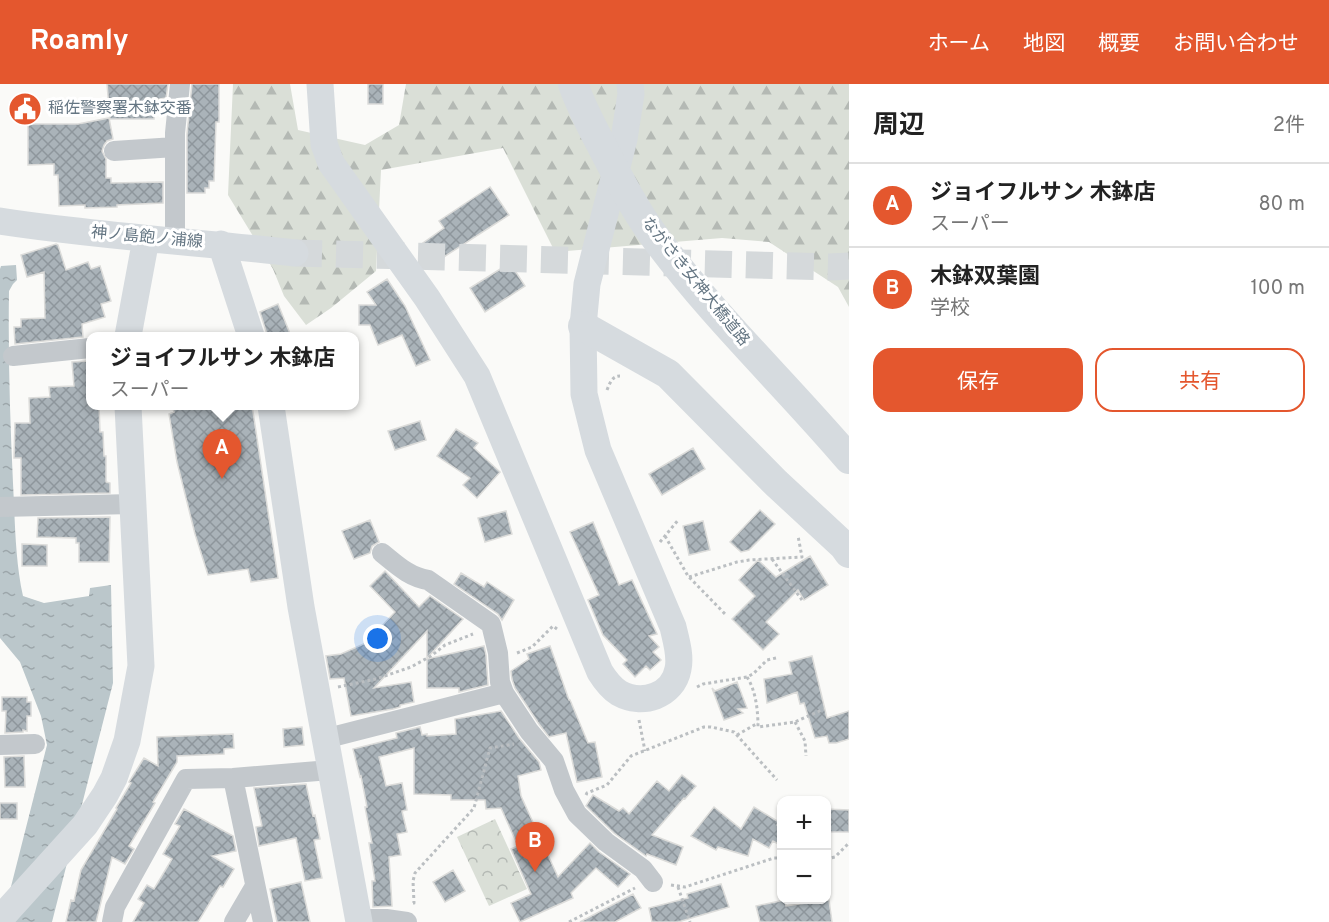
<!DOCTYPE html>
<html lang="ja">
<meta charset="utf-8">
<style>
body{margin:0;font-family:Overpass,"Noto Sans JP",sans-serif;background:#f6f6f6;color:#222}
.controls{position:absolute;right:18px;bottom:18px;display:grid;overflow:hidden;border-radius:12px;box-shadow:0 2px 4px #0004}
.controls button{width:54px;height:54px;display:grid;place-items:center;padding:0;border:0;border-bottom:2px solid #e0e0e0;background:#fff;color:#222;font:30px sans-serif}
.you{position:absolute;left:378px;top:555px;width:21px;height:21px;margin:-15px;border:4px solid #fff;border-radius:50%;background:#1a73e8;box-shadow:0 0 0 9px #1a73e833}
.badge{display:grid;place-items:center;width:39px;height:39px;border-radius:50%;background:#e4572e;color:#fff;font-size:20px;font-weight:700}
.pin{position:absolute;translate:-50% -50px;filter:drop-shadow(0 2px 3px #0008)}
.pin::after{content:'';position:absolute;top:32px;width:21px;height:18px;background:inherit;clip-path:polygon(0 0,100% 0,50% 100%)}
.popup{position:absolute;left:86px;top:248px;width:273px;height:78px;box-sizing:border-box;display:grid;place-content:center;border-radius:12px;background:#fff;filter:drop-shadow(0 2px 4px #0005);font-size:20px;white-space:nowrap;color:#767676}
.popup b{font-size:22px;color:#222}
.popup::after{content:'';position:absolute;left:50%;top:100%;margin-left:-12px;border:12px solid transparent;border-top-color:#fff}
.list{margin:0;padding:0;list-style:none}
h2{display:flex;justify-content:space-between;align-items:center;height:78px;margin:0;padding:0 24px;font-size:26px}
h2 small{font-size:20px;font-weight:400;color:#767676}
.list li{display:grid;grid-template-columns:39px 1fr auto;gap:18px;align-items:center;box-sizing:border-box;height:84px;padding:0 24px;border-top:2px solid #e0e0e0}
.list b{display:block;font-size:22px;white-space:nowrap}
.list p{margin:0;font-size:20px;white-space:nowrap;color:#767676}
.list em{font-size:20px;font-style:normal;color:#767676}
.actions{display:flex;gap:12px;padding:18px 24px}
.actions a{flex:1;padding:14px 0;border:2px solid #e4572e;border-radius:18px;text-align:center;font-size:21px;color:#e4572e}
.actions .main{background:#e4572e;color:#fff}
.map{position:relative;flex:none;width:849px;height:838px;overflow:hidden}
header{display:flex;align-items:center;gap:36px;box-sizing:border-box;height:84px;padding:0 30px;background:#e4572e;color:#fff}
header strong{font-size:28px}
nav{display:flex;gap:33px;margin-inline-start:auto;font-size:21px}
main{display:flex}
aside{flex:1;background:#fff}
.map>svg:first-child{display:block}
.forest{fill:url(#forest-firs)}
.park{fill:url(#park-crowns)}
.water{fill:url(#water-ripples)}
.building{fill:url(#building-cross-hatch);stroke:#dcdcda;stroke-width:1.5}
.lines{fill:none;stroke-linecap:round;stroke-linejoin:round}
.secondary-tunnel{stroke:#d5d9db;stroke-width:27;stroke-dasharray:27 14;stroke-linecap:butt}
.path{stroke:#bbbfc2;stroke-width:3;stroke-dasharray:3 3;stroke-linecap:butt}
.street{stroke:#c3c8cc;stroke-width:20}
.secondary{stroke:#d6dbdf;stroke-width:27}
.primary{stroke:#d6dbdf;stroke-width:30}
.labels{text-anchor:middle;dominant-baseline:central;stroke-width:6;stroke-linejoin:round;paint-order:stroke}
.poi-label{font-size:16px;fill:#657683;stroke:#fff;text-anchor:start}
.street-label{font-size:16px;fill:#657683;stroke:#fff}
</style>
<header>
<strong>Roamly</strong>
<nav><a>ホーム</a><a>地図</a><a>概要</a><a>お問い合わせ</a></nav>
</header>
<main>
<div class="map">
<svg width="849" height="838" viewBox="0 0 849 838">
<defs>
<pattern id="forest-firs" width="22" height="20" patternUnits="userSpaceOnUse" patternTransform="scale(1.5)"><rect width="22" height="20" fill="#dadfd7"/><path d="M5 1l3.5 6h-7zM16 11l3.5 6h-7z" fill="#b4b9b4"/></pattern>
<pattern id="park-crowns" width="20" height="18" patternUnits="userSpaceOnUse" patternTransform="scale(1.5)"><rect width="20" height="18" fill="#dadfd7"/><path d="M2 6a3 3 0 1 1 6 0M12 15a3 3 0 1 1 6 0" fill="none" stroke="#b4b9b4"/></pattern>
<pattern id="water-ripples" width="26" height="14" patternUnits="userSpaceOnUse" patternTransform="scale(1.5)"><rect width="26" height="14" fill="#bbc7cb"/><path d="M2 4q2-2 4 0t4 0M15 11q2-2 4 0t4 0" fill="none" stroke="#9ca6aa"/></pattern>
<pattern id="building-cross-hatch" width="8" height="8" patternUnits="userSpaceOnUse" patternTransform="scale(1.5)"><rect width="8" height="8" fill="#aab3b9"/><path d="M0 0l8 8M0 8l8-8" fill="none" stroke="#8e969c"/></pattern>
</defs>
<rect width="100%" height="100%" fill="#fafaf8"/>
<path class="forest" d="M233 0H290L298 46 365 61 399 41 406 0H849V223L838 203 769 158 722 154 555 168 503 64 381 86 376 187 331 224 306 241 284 212 273 185 228 111Z"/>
<path class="park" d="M495 735 527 805 489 822 457 753Z"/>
<path class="water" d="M16 181 17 196 13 200 9 207C8 271 10 335 13 399 15 436 15 476 23 512L44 519 89 512 90 504 111 501 113 599 52 838H2L47 661 41 632 20 578 0 554V185L1 182Z"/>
<path class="building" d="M107 0H168L166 14 154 16V35H110Z
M192 0H219V38H216L214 97H209V104H205V109H187V50Z
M368 0H383V20H368Z
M17 20H36V36L18 37Z
M109 34 113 55 107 57 104 61 102 67 106 75V94H111V99L163 98V119L117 121V123L85 124V121L59 122 58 91H54V80L28 81V40H78Z
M490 103 509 131 436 178 423 159 444 144 439 137Z
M56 160 58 161 66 186 88 178 91 185 100 182 111 217 101 220 105 233 82 240 83 253 15 260 14 243H21V235L45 234 44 188 27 193 21 171Z
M510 179 525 202 485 228 470 204Z
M387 195 405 222 430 276 416 282 402 251 378 261 370 241H359V221H376L367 208Z
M278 220 291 252H266V247L260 228Z
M90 277V321H99L100 348H103L104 372H106V398L110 399V409L21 411V374H14L15 339H30L29 314 50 313 49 303 74 302 72 278Z
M172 321H252L278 494 251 498 248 485 208 491 195 450 177 378 169 330 174 328Z
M420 337 426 356 395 366 388 347Z
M456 345 478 359 474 364 500 388 477 414 463 401 470 394 437 372Z
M693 364 705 385 662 411 649 390Z
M760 426 775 440 749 466 741 468 730 458Z
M506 427 512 450 485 458 478 434Z
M110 433 109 478H79V459H76V454L37 453 38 434Z
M370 436 379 458 372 462 370 469 354 475 342 447Z
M703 437 710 466 689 471 683 442Z
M593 438 619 501 632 496 657 550 649 552 659 563 653 568 661 576 650 586 646 582 635 593 623 580 627 576 603 551 588 516 599 511 570 448Z
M22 460 47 461V482H22Z
M810 472 828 501 804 516 798 506 766 538 779 550 763 566 732 535 755 512 739 496 758 476 776 493Z
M385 487 419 523 430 512 463 535 427 574V547L374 604 411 598 414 618 400 621V623L393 625 351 632 344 594 330 595 326 572 341 570 366 559 395 528 370 502Z
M461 489 484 503 487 498 514 516 502 536 498 530 454 500Z
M484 562 486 571 488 601 459 608V604H427V575Z
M550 562 569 616H570L588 659 595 658 602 693 577 698 566 649 549 653 539 640 515 604 512 595 511 587 529 575 527 570Z
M812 572 827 634 849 627V655L836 659H829L827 652 815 654 804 619 800 620 797 608 767 619 764 595 792 590 789 578Z
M737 598 747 624 738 625 743 629 724 636 712 604 715 607Z
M2 613H27V618H31V632H27V647L23 646V648L5 649 6 627H2Z
M501 627 519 654 539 678 541 686 518 692 521 712 558 793 590 759 599 768 630 790 618 803 596 784 571 809 573 814 520 838 511 819 531 810 511 765 518 762 501 724 486 725 485 716H451V711L414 710V664L379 673 386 702 402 699 407 726 402 727 407 748 397 750 401 771 389 773 392 822 373 823 372 797H375L369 759H372L365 723H367L361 692 360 693 353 665 397 654 396 649 420 643 422 651 427 650V652L456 650 455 635Z
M302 643 304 661 284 663 283 645Z
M233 650 234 664 224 665V670L177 672V678L153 718 155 719 129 762 134 765 125 780 112 773 96 838H66L71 816 74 817 81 786 117 725 116 724 131 699 129 698 144 674 158 682 157 653Z
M24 672 25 703H5L4 673Z
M682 691 696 702 685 715 684 714 652 751 683 763 676 781 647 770 646 772 614 749 586 722 593 711 619 727 623 724 629 730 657 697 669 707Z
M306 700 313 732 315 731 320 755 314 756 322 794 305 797 296 754 259 762 256 743 262 742 254 704Z
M0 719H17V735H0Z
M714 723 741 745 754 723 779 738 777 741 782 744V762L773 757 769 764 753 755 748 772 718 763 716 766 691 752Z
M184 725 233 752 236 767 212 772 234 785 223 803 220 802 198 838H133L144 819 138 815 147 801 154 805 172 775 163 770 180 742 175 740Z
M826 725 849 726V748H826Z
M453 786 465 807 445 818 433 798Z
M301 798 310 838H277L270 805Z
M721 800 729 823 678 838H652L649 824 688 814 687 810Z
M633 810 641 824 615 838H580Z
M785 816 786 822 814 818 813 816H829L832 838H760L756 822Z"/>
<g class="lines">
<path class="secondary-tunnel" d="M295 169 830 183 849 182"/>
<path class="path" d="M607 306C610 299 612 292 620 292
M665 452 688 492 727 532
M660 458 679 435
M772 475 802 516
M689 493 737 478 749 476 802 473 798 452
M517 569 532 563 553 542 557 545
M747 593C756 607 758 627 758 643L795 638 824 625
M338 603 376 595 411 583 431 572 445 561 473 550
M697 603 703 600 747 593 753 590 767 576 776 574
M639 636 645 667
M795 638 805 657 806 672
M737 651 758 639
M586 711 587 709 607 701 631 672 704 643H711L734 648 777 696
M826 775 835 773 849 759
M671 801 685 803 774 774H782
M678 803 690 838
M413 819H414L413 797 415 789 474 724 490 664 514 660
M569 838 635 804"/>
<path class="street" d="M114 67 175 63
M175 157V49L180 0
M13 272 90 264
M0 423 133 420
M382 469C397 481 409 493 428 496L491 540 498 569 500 598 504 609 529 647 554 677 564 706 577 730 606 758 643 785 653 798
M324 655 504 609
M0 661 35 660
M233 694 263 838
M358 835H386L407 838
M112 838 115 823 186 695 233 694 330 686
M234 838 255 802"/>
<path class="secondary" d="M320 0 324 60 331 79 427 214 477 292 600 588C605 596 611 604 619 609 642 622 673 612 678 585 681 572 676 556 673 543L598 366 584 310 583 242 587 200 624 55 631 10 630 0
M0 137C98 152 197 158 295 169
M221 160 251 252
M128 252 146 155
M271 322 301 523 359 838
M0 835 85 741 105 711 114 694 127 657 141 582 128 322"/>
<path class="primary" d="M573 0C581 23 593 45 604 66 620 97 636 128 657 156 715 234 786 301 849 375
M583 242 668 290 776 399 844 462 849 469"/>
</g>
<defs>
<symbol id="civic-disc" viewBox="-11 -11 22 22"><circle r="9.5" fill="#e4572e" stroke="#fff"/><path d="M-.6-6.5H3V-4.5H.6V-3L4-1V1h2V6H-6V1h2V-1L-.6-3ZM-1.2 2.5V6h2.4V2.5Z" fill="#fff"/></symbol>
</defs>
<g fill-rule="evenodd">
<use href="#civic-disc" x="6" y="6" width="38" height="38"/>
</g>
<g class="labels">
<g class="poi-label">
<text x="48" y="25">稲佐警察署木鉢交番</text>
</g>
<g class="street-label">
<text transform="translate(147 154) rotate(5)">神ノ島飽ノ浦線</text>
<text transform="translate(695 198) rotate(51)">ながさき女神大橋道路</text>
</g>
</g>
</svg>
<div class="controls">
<button>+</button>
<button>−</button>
</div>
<div class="you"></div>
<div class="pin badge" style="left:222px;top:395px">A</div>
<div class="popup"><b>ジョイフルサン 木鉢店</b>スーパー</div>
<div class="pin badge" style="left:535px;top:788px">B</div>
</div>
<aside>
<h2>周辺<small>2件</small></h2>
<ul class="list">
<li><span class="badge">A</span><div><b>ジョイフルサン 木鉢店</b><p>スーパー</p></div><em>80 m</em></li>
<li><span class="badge">B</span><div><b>木鉢双葉園</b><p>学校</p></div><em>100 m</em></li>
</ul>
<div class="actions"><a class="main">保存</a><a>共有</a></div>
</aside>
</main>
